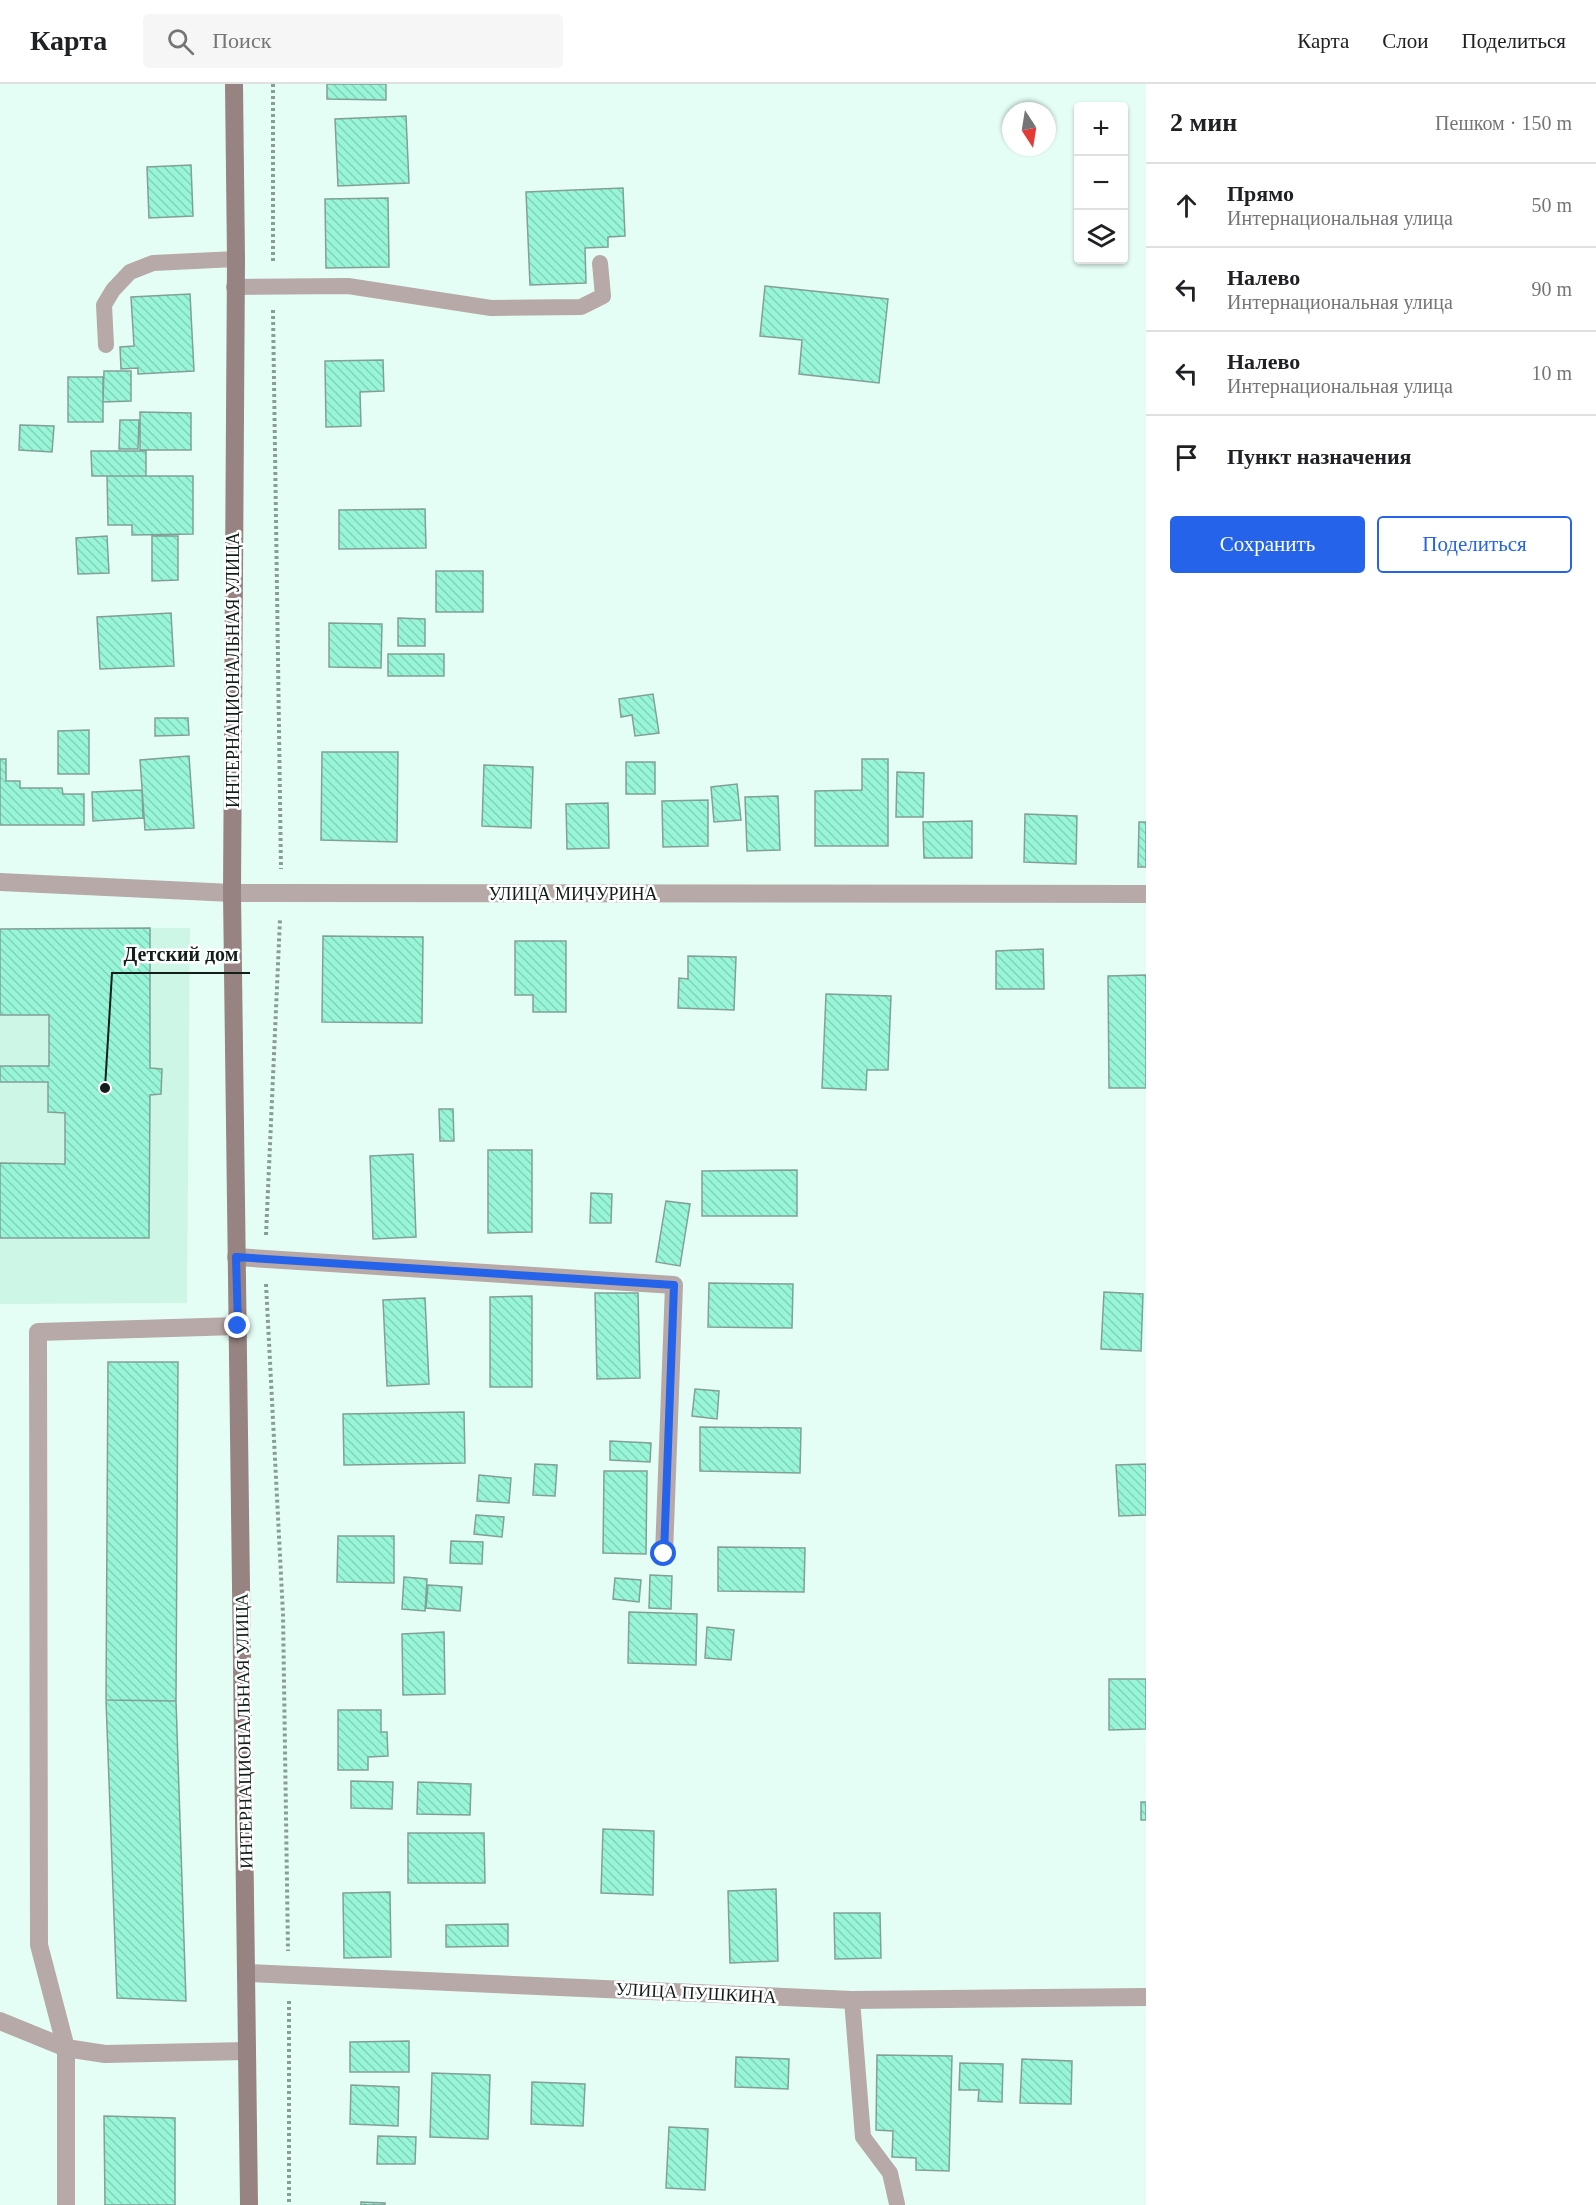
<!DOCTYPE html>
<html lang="ru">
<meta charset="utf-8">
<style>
body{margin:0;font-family:"Times New Roman",serif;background:#f6f6f6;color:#202124}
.controls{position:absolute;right:18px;top:18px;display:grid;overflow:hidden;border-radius:6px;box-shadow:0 2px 4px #0004}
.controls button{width:54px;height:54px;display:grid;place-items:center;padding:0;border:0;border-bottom:2px solid #e0e0e0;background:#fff;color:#202124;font:30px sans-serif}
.compass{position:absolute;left:1002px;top:18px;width:54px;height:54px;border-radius:50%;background:#fff;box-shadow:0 2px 4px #0004;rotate:168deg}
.stop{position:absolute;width:18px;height:18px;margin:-14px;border:4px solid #2563eb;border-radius:50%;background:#fff}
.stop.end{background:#2563eb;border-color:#fff;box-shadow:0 2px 6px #0008}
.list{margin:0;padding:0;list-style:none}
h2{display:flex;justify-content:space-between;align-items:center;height:78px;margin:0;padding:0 24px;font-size:26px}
h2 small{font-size:20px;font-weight:400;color:#757577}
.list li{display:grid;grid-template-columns:39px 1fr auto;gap:18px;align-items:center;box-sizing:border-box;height:84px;padding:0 24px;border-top:2px solid #e0e0e0}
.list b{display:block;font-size:22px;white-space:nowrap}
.list p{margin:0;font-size:20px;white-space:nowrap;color:#757577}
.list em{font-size:20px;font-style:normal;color:#757577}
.actions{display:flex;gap:12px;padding:18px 24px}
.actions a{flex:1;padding:14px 0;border:2px solid #2563eb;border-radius:6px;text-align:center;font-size:21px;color:#2563eb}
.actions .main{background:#2563eb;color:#fff}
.icon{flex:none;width:33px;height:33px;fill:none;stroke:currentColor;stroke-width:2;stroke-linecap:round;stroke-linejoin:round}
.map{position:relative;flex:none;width:1146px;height:2121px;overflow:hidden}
header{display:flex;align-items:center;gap:36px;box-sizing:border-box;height:84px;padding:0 30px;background:#fff;border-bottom:2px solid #e0e0e0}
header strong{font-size:28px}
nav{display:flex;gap:33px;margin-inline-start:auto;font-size:21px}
.search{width:420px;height:54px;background:#f6f6f6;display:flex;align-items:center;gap:15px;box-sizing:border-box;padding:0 21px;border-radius:6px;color:#757577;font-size:22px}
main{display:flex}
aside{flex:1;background:#fff}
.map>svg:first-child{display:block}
.built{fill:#cdf6e7}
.building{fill:url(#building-back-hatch);stroke:#82a096;stroke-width:1.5}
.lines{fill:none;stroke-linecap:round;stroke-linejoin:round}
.path{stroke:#899d96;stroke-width:4;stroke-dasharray:3 3;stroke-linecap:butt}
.lane{stroke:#b7a9a7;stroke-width:16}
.street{stroke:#b7a9a7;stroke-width:18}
.secondary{stroke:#978381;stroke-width:18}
.route{stroke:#2563eb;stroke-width:8}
.labels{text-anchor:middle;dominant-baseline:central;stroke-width:5;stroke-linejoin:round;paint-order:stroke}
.street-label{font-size:18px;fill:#121e1a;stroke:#fff}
.leader{fill:none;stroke:#121e1a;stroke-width:2}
.callout-dot{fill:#121e1a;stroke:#fff;stroke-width:2}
.callout-label{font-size:20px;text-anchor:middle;font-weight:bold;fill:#121e1a;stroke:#fff;stroke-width:5;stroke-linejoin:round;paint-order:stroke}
</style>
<header>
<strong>Карта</strong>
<div class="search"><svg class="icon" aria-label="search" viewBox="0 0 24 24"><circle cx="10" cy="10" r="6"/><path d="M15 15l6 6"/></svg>Поиск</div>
<nav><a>Карта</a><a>Слои</a><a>Поделиться</a></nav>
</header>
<main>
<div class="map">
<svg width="1146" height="2121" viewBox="0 0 1146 2121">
<defs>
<pattern id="building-back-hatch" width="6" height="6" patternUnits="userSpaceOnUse" patternTransform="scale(1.5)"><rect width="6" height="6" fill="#98f6d8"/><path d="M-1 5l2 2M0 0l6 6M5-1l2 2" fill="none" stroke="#82d2b9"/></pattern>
</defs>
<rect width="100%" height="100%" fill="#e5fef5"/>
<path class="built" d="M190 844 187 1219 0 1220V845Z"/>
<path class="building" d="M327 0H386V16L327 15Z
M406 32 409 99 338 102 335 35Z
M191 81 193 132 149 134 147 83Z
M623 104 625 152 608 153V163L585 164 586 199 530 201 526 108Z
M388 114 389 183 326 184 325 115Z
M765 202 888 215 879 299 799 290 802 256 760 252Z
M190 210 194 287 138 290V284L121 285 120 263 134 262 131 213Z
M383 276 384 307 360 308 361 342 326 343 325 277Z
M104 287H131V317L103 318Z
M68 293H103V338H68Z
M140 328 191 329V366H140Z
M120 336H139L138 365H119Z
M20 341 54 342 52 368 19 366Z
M91 367H146V392H92Z
M107 392H193V450L132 451V441H108Z
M425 425 426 464 339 465V426Z
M107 452 109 489 78 490 76 454Z
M152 452H178V496L152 497Z
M436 487H483V528H436Z
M171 529 174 582 100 585 97 533Z
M398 534 425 535V562H398Z
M329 539 382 540 381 584 329 583Z
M388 570H444V592H388Z
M653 610 659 649 635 652 632 631 621 633 619 615Z
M155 634H188L189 651 155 652Z
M89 646V690H58V647Z
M322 668H398L397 758 321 756Z
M189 672 194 744 145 746 140 676Z
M0 675H6V697H20V704H62L63 710H84V741H0Z
M862 675H888V762H815V707L862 706Z
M626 678H655V710H626Z
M484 681 533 683 531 744 482 742Z
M897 688 924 689 923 733H896Z
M737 700 741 736 714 738 711 703Z
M142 706 143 734 93 737 92 708Z
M778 712 780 766 747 767 745 713Z
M708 716V762L663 763 662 717Z
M608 719 609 764 567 765 566 720Z
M1025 730 1077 732 1076 780 1024 778Z
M972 737V774H924L923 738Z
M1139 738H1146V783H1138Z
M150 844V984L162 985 161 1010 150 1011 149 1154H0V1079L65 1080V1029L48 1028V998H0V982H49V931H0V845Z
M323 852 423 853 422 939 322 938Z
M515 857H566V928H533V911H515Z
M1043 865 1044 905H996V867Z
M688 872 736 873 734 926 678 924 679 894 688 895Z
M1146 891V1004H1109L1108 892Z
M826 910 891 912 888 986H867L866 1006 822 1004Z
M439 1025H453L454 1057H440Z
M488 1066H532V1148L488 1149Z
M413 1070 416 1153 373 1155 370 1072Z
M797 1086V1132H702V1087Z
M591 1109 612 1110 611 1139H590Z
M666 1117 690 1120 680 1182 656 1178Z
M709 1199 793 1200 792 1244 708 1243Z
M1104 1208 1143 1210 1141 1267 1101 1265Z
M595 1209H638L640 1294 597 1295Z
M532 1212V1303H490V1213Z
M425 1214 429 1300 387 1302 383 1216Z
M108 1278H178L176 1617 106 1616Z
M695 1305 719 1307 717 1335 692 1332Z
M464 1328 465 1379 344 1381 343 1330Z
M700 1343 801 1344 800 1389 700 1387Z
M610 1357 651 1359 650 1378 610 1376Z
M535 1380 557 1381 555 1412 533 1411Z
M1146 1380V1431L1119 1432 1116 1381Z
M604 1387H647L646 1470 603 1469Z
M479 1391 511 1394 509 1419 477 1417Z
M476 1431 504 1433 502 1453 474 1450Z
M338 1452H394V1499L337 1498Z
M451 1457 483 1458 482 1480 450 1479Z
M718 1463 805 1464 804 1508 718 1507Z
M650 1491 672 1492 671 1525 649 1524Z
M404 1493 427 1495 425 1527 402 1525Z
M615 1494 641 1496 639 1518 613 1515Z
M428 1501 462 1503 460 1527 426 1524Z
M629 1528 697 1530 696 1581 628 1579Z
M707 1543 734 1546 731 1576 705 1574Z
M444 1548 445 1610 403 1611 402 1550Z
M1109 1595H1146V1645L1109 1646Z
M106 1616 176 1617 186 1917 117 1914Z
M338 1626H381V1648H387L388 1672 368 1673V1686H338Z
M351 1697 393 1698 392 1725 351 1724Z
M418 1698 471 1700 470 1731 417 1730Z
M1141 1718H1146V1736H1141Z
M603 1745 654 1747 653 1811 601 1809Z
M408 1749H484L485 1799H408Z
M776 1805 778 1877 730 1879 728 1807Z
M390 1808 391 1873 344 1874 343 1809Z
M834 1829H880L881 1874 835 1875Z
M508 1840V1862L446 1863V1841Z
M409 1957V1988H350V1958Z
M877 1971 952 1972 949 2087 916 2086V2074L892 2073 893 2047 876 2046Z
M736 1973 789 1975 788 2005 735 2003Z
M1022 1975 1072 1977 1071 2020 1020 2019Z
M960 1979 1003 1980 1002 2018 978 2017 979 2006H959Z
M432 1989 490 1991 488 2055 430 2053Z
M532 1998 585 2000 583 2042 531 2040Z
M351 2001 399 2003 398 2042 350 2040Z
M104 2032 175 2034V2121H105Z
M669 2043 708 2045 705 2106 666 2104Z
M378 2052 416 2053 415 2080H377Z
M361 2118 385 2119V2121H361Z"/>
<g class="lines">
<path class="path" d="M273 0V179
M273 226 281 785
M266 1151 280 835
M266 1200 283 1530 288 1867
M289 1917V2121"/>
<path class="lane" d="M234 203 348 202 491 224 581 223 603 212 600 179
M106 261 104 221 113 206 130 188 153 179 236 175
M852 1916 863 2053 890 2089 897 2120"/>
<path class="street" d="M0 798 232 809 1146 810
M236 1173 674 1201 664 1470
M247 1889 852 1916 1146 1913
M0 1937 66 1964 105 1970 247 1967
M66 2121V1964L39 1861 38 1248 238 1242"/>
<path class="secondary" d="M234 0 236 175 232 809 249 2121"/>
</g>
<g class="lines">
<path class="route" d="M238 1242 236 1173 674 1201 664 1470"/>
</g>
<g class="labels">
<g class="street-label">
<text transform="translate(233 586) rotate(-90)">ИНТЕРНАЦИОНАЛЬНАЯ УЛИЦА</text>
<text x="573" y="810">УЛИЦА МИЧУРИНА</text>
<text transform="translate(244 1647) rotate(-91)">ИНТЕРНАЦИОНАЛЬНАЯ УЛИЦА</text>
<text transform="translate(696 1909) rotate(3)">УЛИЦА ПУШКИНА</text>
</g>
</g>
<path class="leader" d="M105 1004L112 889H250"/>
<circle class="callout-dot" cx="105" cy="1004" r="6"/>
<g class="callout-label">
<text x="181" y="877">Детский дом</text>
</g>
</svg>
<div class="controls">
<button>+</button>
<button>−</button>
<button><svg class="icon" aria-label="layers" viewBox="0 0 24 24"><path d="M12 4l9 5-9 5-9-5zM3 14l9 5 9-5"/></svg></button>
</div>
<svg class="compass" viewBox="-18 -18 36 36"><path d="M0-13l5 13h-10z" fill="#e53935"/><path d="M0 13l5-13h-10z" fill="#757577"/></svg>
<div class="stop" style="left:664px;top:1470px"></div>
<div class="stop end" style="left:238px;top:1242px"></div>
</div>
<aside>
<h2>2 мин<small>Пешком · 150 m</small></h2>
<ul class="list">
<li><svg class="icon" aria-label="ahead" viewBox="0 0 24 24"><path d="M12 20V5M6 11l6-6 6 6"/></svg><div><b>Прямо</b><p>Интернациональная улица</p></div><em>50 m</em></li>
<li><svg class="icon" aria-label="left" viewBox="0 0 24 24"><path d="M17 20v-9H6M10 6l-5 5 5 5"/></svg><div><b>Налево</b><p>Интернациональная улица</p></div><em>90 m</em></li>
<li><svg class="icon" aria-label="left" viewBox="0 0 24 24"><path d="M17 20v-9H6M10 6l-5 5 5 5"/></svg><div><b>Налево</b><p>Интернациональная улица</p></div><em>10 m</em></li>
<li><svg class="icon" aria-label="arrive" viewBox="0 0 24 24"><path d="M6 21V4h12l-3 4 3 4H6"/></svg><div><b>Пункт назначения</b></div></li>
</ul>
<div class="actions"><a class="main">Сохранить</a><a>Поделиться</a></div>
</aside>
</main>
